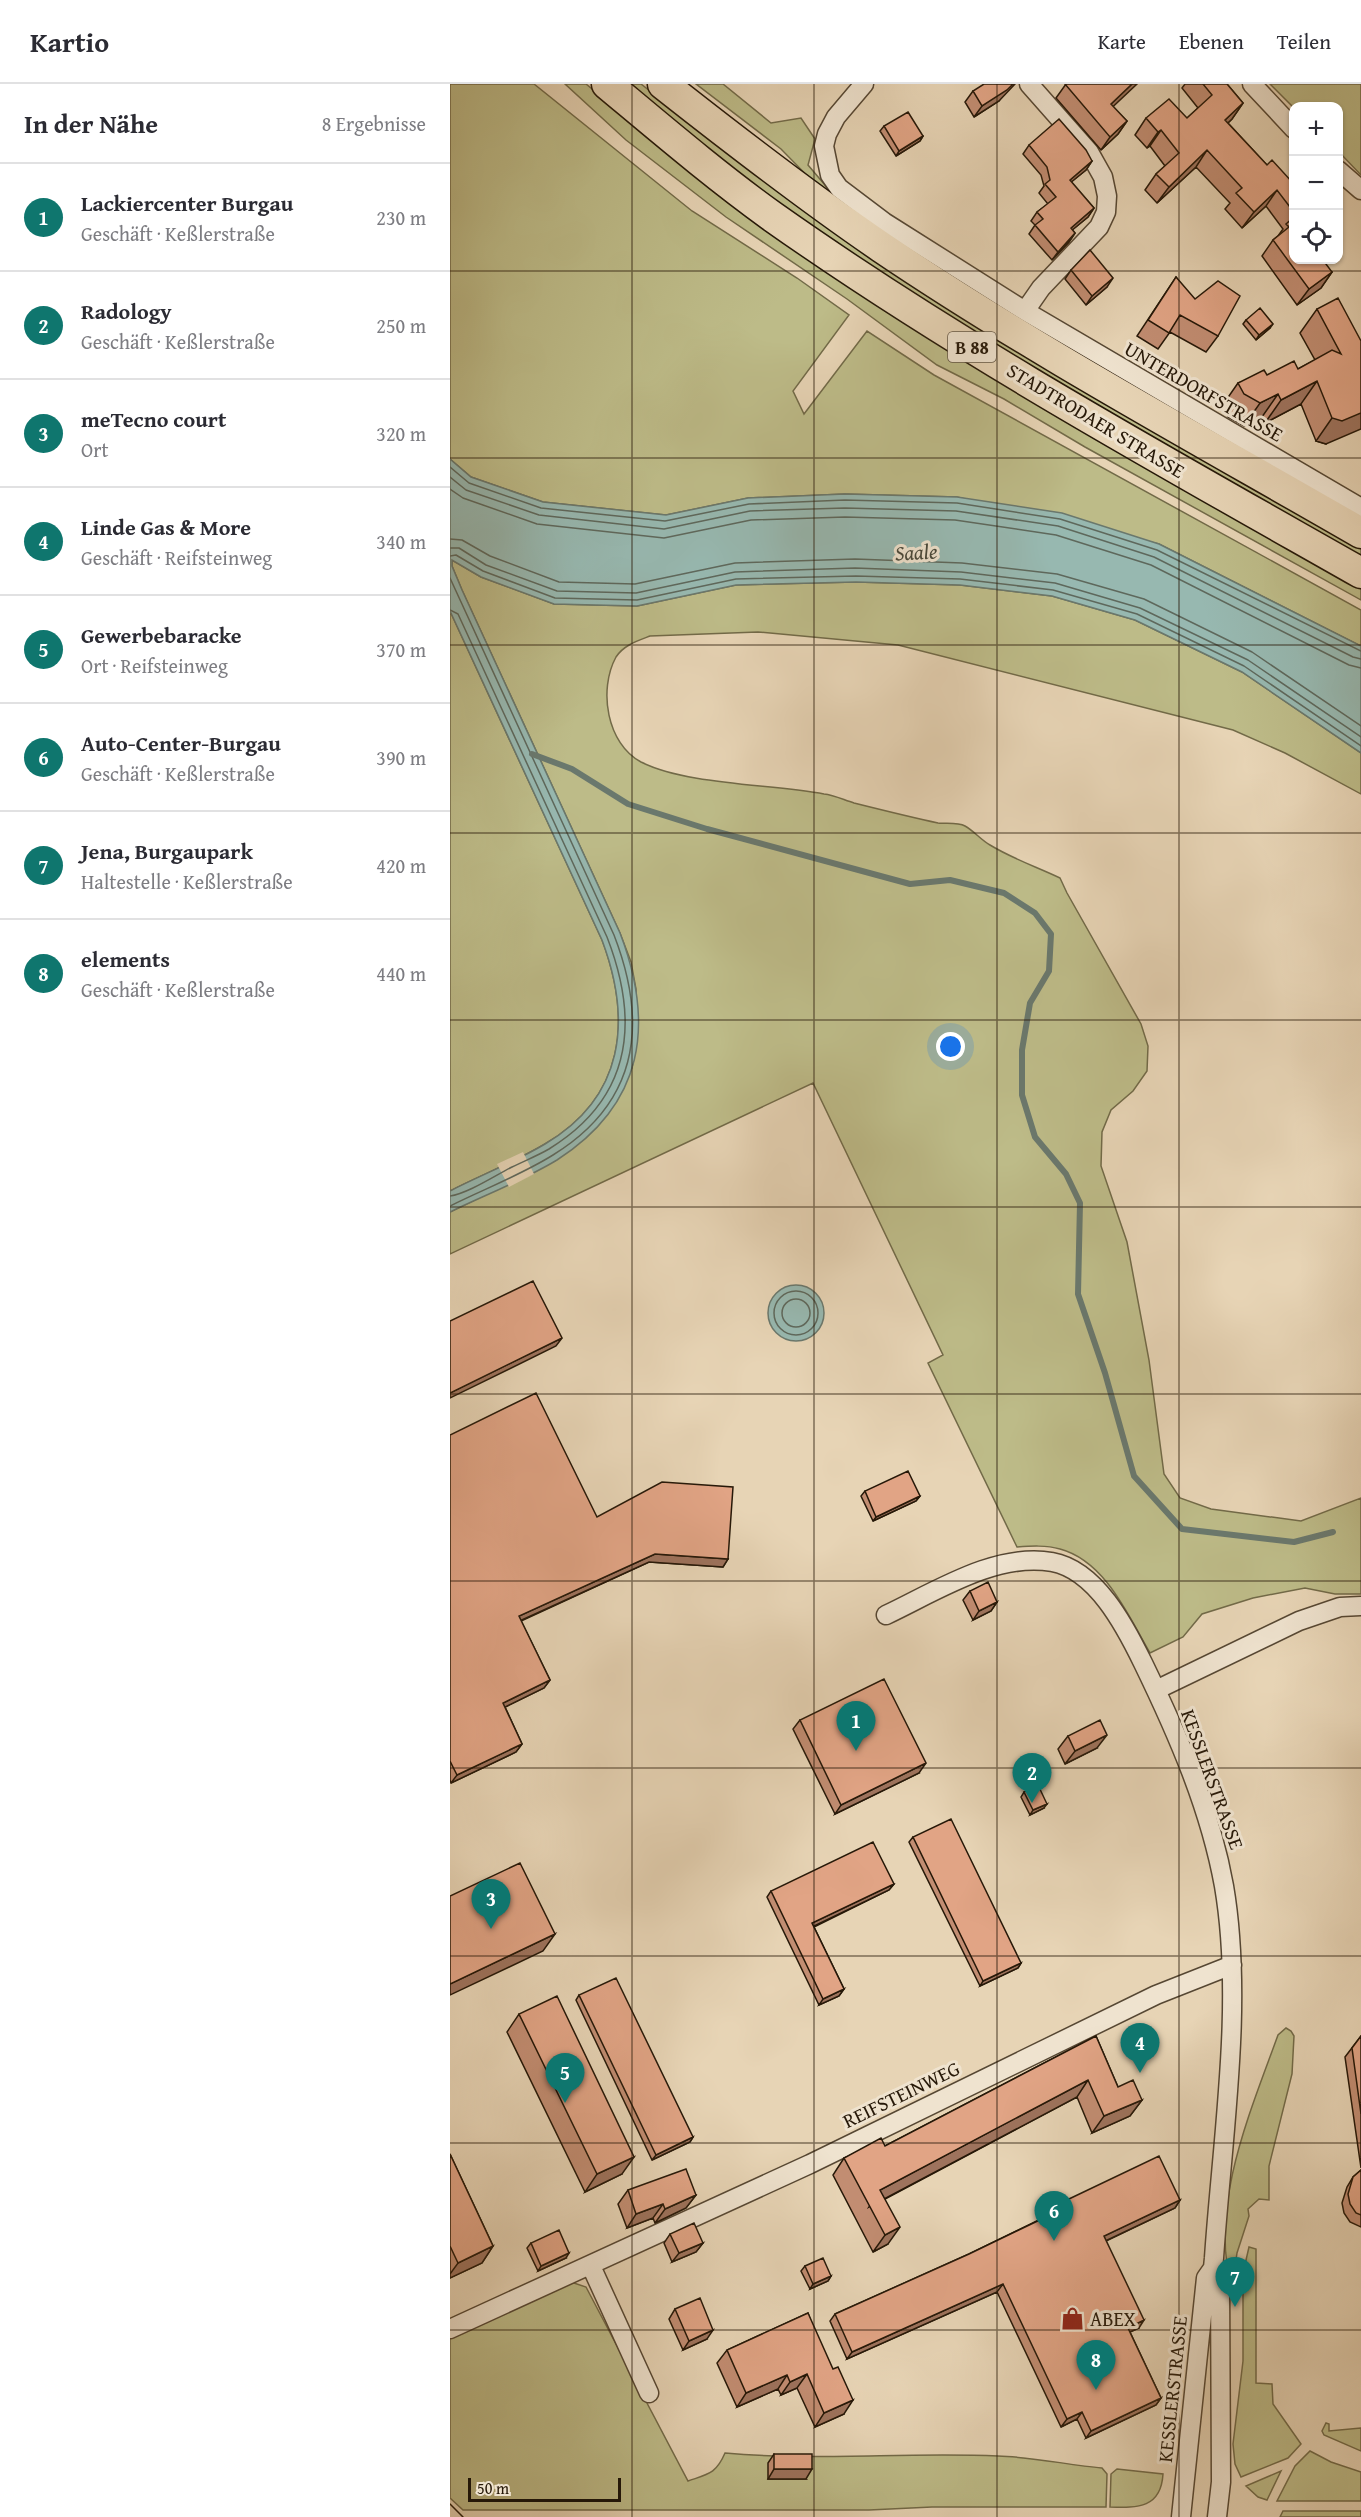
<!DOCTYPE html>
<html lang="de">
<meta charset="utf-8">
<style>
body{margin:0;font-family:"Gentium Book Plus",serif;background:#f2f2f3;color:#2b2b33}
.controls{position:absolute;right:18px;top:18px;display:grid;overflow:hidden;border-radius:12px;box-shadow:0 2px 4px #0004}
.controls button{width:54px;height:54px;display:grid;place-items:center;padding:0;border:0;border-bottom:2px solid #e1e1e2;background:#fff;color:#2b2b33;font:30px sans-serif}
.scale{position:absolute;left:18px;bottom:15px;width:153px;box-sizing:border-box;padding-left:6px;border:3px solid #261808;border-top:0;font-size:16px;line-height:21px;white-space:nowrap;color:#261808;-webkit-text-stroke:4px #efe3cf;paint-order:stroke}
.you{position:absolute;left:501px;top:963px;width:21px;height:21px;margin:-15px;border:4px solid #fff;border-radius:50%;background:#1a73e8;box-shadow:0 0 0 9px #1a73e833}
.badge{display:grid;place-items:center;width:39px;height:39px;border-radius:50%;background:#0f766e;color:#fff;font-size:20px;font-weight:700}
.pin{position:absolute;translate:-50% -50px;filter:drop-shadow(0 2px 3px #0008)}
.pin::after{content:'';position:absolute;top:32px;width:21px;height:18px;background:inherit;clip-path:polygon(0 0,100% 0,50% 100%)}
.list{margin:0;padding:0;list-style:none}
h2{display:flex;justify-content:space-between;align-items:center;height:78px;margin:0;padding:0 24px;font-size:26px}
h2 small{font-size:20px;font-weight:400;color:#7c7c81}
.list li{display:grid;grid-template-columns:39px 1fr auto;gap:18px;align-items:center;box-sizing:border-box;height:108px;padding:0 24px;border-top:2px solid #e1e1e2}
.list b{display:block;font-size:22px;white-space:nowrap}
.list p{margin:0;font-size:20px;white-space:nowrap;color:#7c7c81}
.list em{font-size:20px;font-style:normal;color:#7c7c81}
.icon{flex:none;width:33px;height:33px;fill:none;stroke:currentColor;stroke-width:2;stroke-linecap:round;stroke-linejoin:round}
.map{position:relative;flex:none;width:911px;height:2433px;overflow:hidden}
header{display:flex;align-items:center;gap:36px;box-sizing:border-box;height:84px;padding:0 30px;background:#fff;border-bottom:2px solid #e1e1e2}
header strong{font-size:28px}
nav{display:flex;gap:33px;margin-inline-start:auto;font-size:21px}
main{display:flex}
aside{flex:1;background:#fff}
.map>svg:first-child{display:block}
.green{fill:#bdbb88;stroke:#726a48;stroke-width:1.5}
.water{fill:#97b8b0;stroke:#6a786d;stroke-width:1.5}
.pier{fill:#e7d4b5}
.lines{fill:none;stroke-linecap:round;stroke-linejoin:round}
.shore{stroke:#5e685c;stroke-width:1.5}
.stream{stroke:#6a786d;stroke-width:6}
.minor-casing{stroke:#564733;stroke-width:21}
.primary-casing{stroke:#261808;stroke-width:33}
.minor{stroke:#efe3cf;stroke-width:18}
.primary{stroke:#e7d4b5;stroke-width:30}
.tram{stroke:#261808;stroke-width:1.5}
.wall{fill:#c28d72;stroke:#261808;stroke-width:1.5}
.shaded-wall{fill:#9e735d;stroke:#261808;stroke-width:1.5}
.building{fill:#e1a485;stroke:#261808;stroke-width:1.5}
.grid{fill:none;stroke:#261808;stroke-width:1.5;stroke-opacity:0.55}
.labels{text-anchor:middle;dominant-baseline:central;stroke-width:6;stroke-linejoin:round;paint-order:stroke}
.shield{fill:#efe3cf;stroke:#625544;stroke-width:1.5}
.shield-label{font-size:18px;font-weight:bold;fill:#261808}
.street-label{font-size:20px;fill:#261808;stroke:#efe3cf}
.poi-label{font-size:20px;fill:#261808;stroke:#efe3cf;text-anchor:start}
.water-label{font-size:21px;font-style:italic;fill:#48483a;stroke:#efe3cf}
</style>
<header>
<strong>Kartio</strong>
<nav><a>Karte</a><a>Ebenen</a><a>Teilen</a></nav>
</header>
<main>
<aside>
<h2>In der Nähe<small>8 Ergebnisse</small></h2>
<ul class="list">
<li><span class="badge">1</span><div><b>Lackiercenter Burgau</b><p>Geschäft · Keßlerstraße</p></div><em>230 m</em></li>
<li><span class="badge">2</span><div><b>Radology</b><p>Geschäft · Keßlerstraße</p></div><em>250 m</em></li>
<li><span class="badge">3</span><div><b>meTecno court</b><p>Ort</p></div><em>320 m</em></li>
<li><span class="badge">4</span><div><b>Linde Gas &amp; More</b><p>Geschäft · Reifsteinweg</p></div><em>340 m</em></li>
<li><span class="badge">5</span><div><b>Gewerbebaracke</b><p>Ort · Reifsteinweg</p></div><em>370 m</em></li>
<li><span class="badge">6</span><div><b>Auto-Center-Burgau</b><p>Geschäft · Keßlerstraße</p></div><em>390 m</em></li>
<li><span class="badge">7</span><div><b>Jena, Burgaupark</b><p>Haltestelle · Keßlerstraße</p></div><em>420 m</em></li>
<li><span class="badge">8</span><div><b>elements</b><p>Geschäft · Keßlerstraße</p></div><em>440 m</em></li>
</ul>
</aside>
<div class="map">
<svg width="911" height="2433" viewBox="0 0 911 2433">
<rect width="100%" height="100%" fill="#e7d4b5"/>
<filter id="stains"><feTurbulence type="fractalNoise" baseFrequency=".00333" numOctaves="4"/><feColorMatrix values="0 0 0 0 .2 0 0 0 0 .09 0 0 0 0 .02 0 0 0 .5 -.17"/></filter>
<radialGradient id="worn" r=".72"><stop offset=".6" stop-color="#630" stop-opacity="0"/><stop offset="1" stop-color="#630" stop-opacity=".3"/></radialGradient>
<path class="green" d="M0 0H84L242 127 347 194 399 231 343 307 354 330 417 247 484 291 911 526V562L709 460 507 413 395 410 298 414 216 431 93 418 21 393 0 375Z
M115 0H136L215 65 911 503V516L635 363 554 315 487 281 397 215 276 133 176 56Z
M179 0H191L304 89 911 463V474C723 368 534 263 357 140 295 97 236 49 179 0Z
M246 0H273L321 39 351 34 365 55 358 81 380 107 399 122 518 202 911 436 581 245 376 111 331 65Z
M820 0H911V91L889 68 888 22 843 23Z
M2 476 31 493 104 520 187 522 286 501 406 498 510 501 602 512 685 536 792 588 911 669V710L835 669 783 646 448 561 308 548 200 552C187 557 174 561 166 573 148 606 157 660 191 678 237 701 321 700 374 710 384 711 394 716 404 719 432 726 460 733 488 739 496 740 508 738 515 742 524 747 531 756 540 761 563 775 587 783 610 794L617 809 691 940 698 962 697 987 683 1007 661 1026 652 1048 651 1082 677 1158 699 1276 714 1390 730 1414 761 1425 851 1437 911 1414V1510H885L855 1504 803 1514 752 1530 733 1553 700 1569C678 1531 655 1477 610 1465 596 1461 581 1462 567 1463L478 1279 493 1271 363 999 0 1170V1128L106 1076 182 984 187 957 186 905 181 878 170 849 12 506 2 482Z
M0 527 152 856C182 936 175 1013 95 1060 65 1078 31 1091 0 1107Z
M836 1944 841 1947 844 1952 842 1990 819 2082V2116L809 2115 798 2125 799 2132 787 2169 782 2203C758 2124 801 2026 828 1951Z
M799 2163 806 2165V2299L822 2300 823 2320 851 2360 838 2374 791 2393 785 2380 783 2360 793 2277V2189Z
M121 2198 136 2203 238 2397C258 2390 266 2390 275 2369 366 2377 457 2368 548 2372 583 2373 618 2381 652 2384L657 2390 656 2423H482L419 2426H13L0 2414V2252Z
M876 2339 879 2340V2347L911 2344V2367L874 2351 872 2347Z
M860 2367 881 2378 911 2388V2417H827L845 2382Z
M667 2385 713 2390C711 2424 688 2424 660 2423L661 2390Z
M831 2387 817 2416 808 2413 796 2402Z
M833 2427H911V2433H830Z"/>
<path class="water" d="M0 375 21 393 93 418 216 431 298 414 395 410 507 413 612 429 709 460 911 562V669L792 588 685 536 602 512 510 501 406 498 286 501 187 522 104 520 31 493 2 476V482L12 506 170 849C205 941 194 1020 107 1076 74 1096 35 1111 0 1128V1107C31 1091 65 1078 95 1060 175 1013 182 936 152 856L0 527Z
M318 1229a28 28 0 1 1 56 0a28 28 0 1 1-56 0Z"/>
<path class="pier" d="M73 1068 84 1090 59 1103 47 1080Z"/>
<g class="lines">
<path class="shore" d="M0 383 19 399 91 424 215 437 299 420 395 416 507 419 610 435 707 466 911 567
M0 393 16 406 89 431 214 445 300 427 395 424 506 427 608 442 704 473 903 573 911 575
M0 405 13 414 87 440 214 454 301 436 395 433 505 436 606 451 701 481 899 581 911 584
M0 455 12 456 40 472 109 498 185 500 285 479 405 475 512 479 607 490 694 515 802 568 911 642
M0 464H9L36 481 107 507 186 509 285 488 405 484 511 488 605 499 690 524 798 576 911 653
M0 472 6 471 33 487 105 514 187 516 286 495 406 492 510 495 603 506 687 530 794 582 911 662
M0 494 164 851C198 939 189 1018 103 1071 71 1091 34 1105 0 1122
M0 526 8 530 157 853C190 938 182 1014 99 1065 87 1072 74 1077 62 1083 46 1091 17 1110 0 1112
M324 1229a22 22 0 1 1 44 0a22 22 0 1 1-44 0Z
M332 1229a14 14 0 1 1 28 0a14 14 0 1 1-28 0Z"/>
<path class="stream" d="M82 670 122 685 178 720 257 745 460 800 500 796 554 809 585 829 601 850 599 887 580 919 572 966V1011L585 1053 616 1090 630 1119 628 1210 655 1289 684 1392 732 1445 844 1458 883 1448"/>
<defs>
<path id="minor" d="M414 0 386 33 377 50 374 62 380 91 389 104 434 138 575 227 591 204 649 143 656 128 657 112 653 93 639 68 579 0
M802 0 844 45
M888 86 911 106
M575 227 911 424
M436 1531C485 1508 546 1468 602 1478 646 1486 675 1542 693 1579 727 1649 760 1724 774 1802 794 1919 772 2055 764 2174L763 2184 756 2194 731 2433
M706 1606 849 1537 890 1523 911 1522
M141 2182 199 2309
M763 2184 770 2195 771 2398 767 2433
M0 2245 360 2080 706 1911 782 1881"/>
<path id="primary" d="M157 0C211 45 266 92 323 133 510 265 712 376 911 489
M213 0C284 56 356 112 431 163 585 267 750 356 911 449"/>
</defs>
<use href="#minor" class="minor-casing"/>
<use href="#primary" class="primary-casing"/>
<use href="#minor" class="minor"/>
<use href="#primary" class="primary"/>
<path class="tram" d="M0 2420 13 2433"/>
</g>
<path class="wall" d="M616 0 663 23 677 37 668 50 651 66 606 14Z
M735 0H777L793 19 782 35 778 39 817 81 843 99V176L882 188 871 204 847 221 812 172 823 156 828 152 833 145 816 122 792 144 775 125 780 119 746 83 707 119 695 106 706 90 715 82 700 62 697 64 685 51 696 34H737L748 24 732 4Z
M523 7 549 17 524 33 515 18Z
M434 42 473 52 470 57 446 72 430 47Z
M579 61 642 77 636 86 621 98 644 124 638 133 622 146 625 149 619 158 602 176 579 150 585 141 581 137 587 128 598 120 589 109 594 102 591 91 573 70Z
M621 186 657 203 636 221 615 195Z
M726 193 768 252 756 268 720 248 708 265 687 252Z
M867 225 911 257 876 360 866 357 851 320 815 339 812 333 794 342 778 333 772 322 788 299 817 291 848 285 865 276 850 249Z
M796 236 820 244 806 256 793 240Z
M0 1351 147 1433 278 1475 273 1483 199 1478 71 1537 100 1596 94 1604 55 1623 72 1660 66 1668 1 1699 0 1696Z
M415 1407 470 1412 466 1417 423 1437 411 1412Z
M520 1507 547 1518 541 1527 523 1536 513 1516Z
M350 1636 469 1689 385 1730 343 1645Z
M618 1652 647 1664 615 1680 608 1665Z
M574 1708 594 1724 580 1731 571 1713Z
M463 1753 571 1879 568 1884 530 1902 459 1758Z
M444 1800 439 1806 364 1843 394 1905 389 1912 369 1921 317 1813 321 1807Z
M129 1911 243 2053 240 2058 202 2076 126 1916Z
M69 1930 172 2090 135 2108 57 1948Z
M646 1952 668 2003 692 2016 680 2032 642 2049 627 2013 435 2115 438 2160 423 2168 383 2091 394 2074 435 2062Z
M911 1952V2084L895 1973Z
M0 2070 43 2162 32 2179 0 2194Z
M911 2086V2143L900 2138 894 2129 892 2119 897 2103 903 2093Z
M178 2106 246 2111 236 2124 205 2139 203 2134 177 2144 168 2120Z
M730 2116 725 2124 656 2157 689 2244 680 2248 711 2314 706 2321 636 2354 627 2335 611 2343 547 2208 397 2275 380 2237 385 2230 519 2170 593 2134 592 2133 598 2125Z
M220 2150 253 2159 246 2168 222 2178 214 2159Z
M81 2159 116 2174 88 2187 77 2164Z
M355 2182 381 2192 378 2197 360 2205 351 2187Z
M225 2225 257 2255 233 2266 219 2235Z
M358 2229 394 2330 365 2343 347 2304 331 2311 328 2305 287 2323 267 2279 277 2266Z
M324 2370 356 2395H318V2379Z"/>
<path class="shaded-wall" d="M563 0H565L549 17 524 33 532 22Z
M682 0H687L652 33 661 20Z
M793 19 782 35 764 52 775 36Z
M677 37 668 50 651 66 660 53Z
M711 46 700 62 697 64 708 48Z
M473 52 470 57 446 72 449 67Z
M757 66 746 83 707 119 719 103Z
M642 77 636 86 614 104 620 96Z
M827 106 816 122 792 144 804 128Z
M644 124 638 133 615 152 621 144Z
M625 149 619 158 602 176 608 168Z
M882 188 871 204 847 221 859 205Z
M663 194 657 203 636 221 642 212Z
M823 240 820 244 806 256 809 251Z
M867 297 851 320 815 339 831 316Z
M828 310 812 333 794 342 810 319Z
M911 329V345L876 360 866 357 882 334Z
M112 1254 106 1262 0 1314V1309Z
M470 1412 466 1417 423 1437 426 1433Z
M205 1470 278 1475 273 1483 199 1478 63 1540 69 1532Z
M547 1518 541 1527 523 1536 529 1527Z
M100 1596 94 1604 47 1627 53 1619Z
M657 1651 647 1664 615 1680 625 1667Z
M72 1660 66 1668 1 1699 7 1691Z
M476 1679 469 1689 385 1730 391 1721Z
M597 1720 594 1724 580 1731 583 1726Z
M444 1800 439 1806 358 1845 362 1839Z
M105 1850 93 1867 0 1911V1900Z
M571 1879 568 1884 530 1902 533 1897Z
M394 1905 389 1912 369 1921 373 1915Z
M638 1996 627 2013 419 2123 430 2106Z
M692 2016 680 2032 642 2049 654 2032Z
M243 2053 240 2058 202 2076 206 2071Z
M184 2073 172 2090 135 2108 147 2090Z
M246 2111 236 2124 205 2139 215 2125Z
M730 2116 725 2124 649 2160 654 2152Z
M213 2120 203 2134 177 2144 186 2130Z
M450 2143 438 2160 423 2168 435 2151Z
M253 2159 246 2168 222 2178 229 2169Z
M43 2162 32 2179 0 2194V2190L8 2179Z
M119 2169 116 2174 88 2187 91 2182Z
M381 2192 378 2197 360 2205 363 2200Z
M553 2200 547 2208 397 2275 402 2268Z
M694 2236 689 2244 673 2251 678 2244Z
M263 2246 257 2255 233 2266 239 2257Z
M357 2290 347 2304 331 2311 340 2298Z
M337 2291 328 2305 287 2323 296 2309Z
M711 2314 706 2321 636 2354 641 2347Z
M403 2316 394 2330 365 2343 374 2329Z
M632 2328 627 2335 611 2343 617 2335Z
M324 2385H362L356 2395H318Z"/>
<path class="building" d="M534 0H563L557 6 532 22 523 7Z
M615 0H682L661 20 677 37 660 53Z
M753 0H777L793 19 775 36 817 81 822 76 843 99V127L827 106 804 128 786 109 792 104 757 66 719 103 706 90 729 69 711 46 708 48 696 34 719 15 737 34 762 11Z
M458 28 473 52 449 67 434 42Z
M609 35 636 66 642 77 620 96 644 124 621 144 625 149 608 168 585 141 593 135 587 128 606 113 595 100 600 96 597 83 579 61Z
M843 134V176H873L882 188 859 205 823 156 839 143 836 140Z
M640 166 663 194 642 212 621 186Z
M726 193 745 215 768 197 790 212 768 252 730 231 719 249 698 236Z
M888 214 911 257V329L892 337 882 334 867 297 831 316 828 310 810 319 794 310 788 299 814 286 817 291 844 277 848 285 882 266 891 270 867 225Z
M810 224 823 240 809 251 796 236Z
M83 1197 112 1254 0 1309V1237Z
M86 1309 147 1433 212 1398 283 1403 278 1475 205 1470 69 1532 100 1596 53 1619 72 1660 7 1691 0 1677V1351Z
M458 1387 470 1412 426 1433 415 1407Z
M538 1498 547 1518 529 1527 520 1507Z
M434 1595 476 1679 391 1721 350 1636Z
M650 1636 657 1651 625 1667 618 1652Z
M588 1701 597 1720 583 1726 574 1708Z
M501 1735 571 1879 533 1897 463 1753Z
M423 1758 444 1800 362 1839 394 1905 373 1915 321 1807Z
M70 1779 105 1850 0 1900V1812Z
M166 1894 243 2053 206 2071 129 1911Z
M107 1912 184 2073 147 2090 69 1930Z
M646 1952 668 2003 683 1996 692 2016 654 2032 638 1996 430 2106 450 2143 435 2151 394 2074 431 2054 435 2062Z
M911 1952V2030L902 1964Z
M0 2070 43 2162 8 2179 0 2162Z
M709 2072 730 2116 654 2152 694 2236 678 2244 711 2314 641 2347 632 2328 617 2335 553 2200 402 2268 385 2230 519 2170 600 2131 598 2125Z
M236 2085 246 2111 215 2125 213 2120 186 2130 178 2106Z
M911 2086V2131L906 2129 900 2120 898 2110 903 2093Z
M244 2139 253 2159 229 2169 220 2150Z
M109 2146 119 2169 91 2182 81 2159Z
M373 2174 381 2192 363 2200 355 2182Z
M250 2214 263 2246 239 2257 225 2225Z
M358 2229 383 2285 388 2283 403 2316 374 2329 357 2290 340 2298 337 2291 296 2309 277 2266Z
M324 2370H362V2385H324Z"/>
<path class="grid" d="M182 0V2433M364 0V2433M547 0V2433M729 0V2433M0 187H911M0 374H911M0 561H911M0 749H911M0 936H911M0 1123H911M0 1310H911M0 1497H911M0 1684H911M0 1872H911M0 2059H911M0 2246H911"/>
<defs>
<symbol id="shop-bare" viewBox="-9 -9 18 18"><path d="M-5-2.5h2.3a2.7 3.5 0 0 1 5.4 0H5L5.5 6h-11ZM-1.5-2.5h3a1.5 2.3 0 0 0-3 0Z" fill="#8f2418" stroke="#efe3cf" stroke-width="2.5" paint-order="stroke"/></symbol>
</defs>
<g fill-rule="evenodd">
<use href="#shop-bare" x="606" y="2218" width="33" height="33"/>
</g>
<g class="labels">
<rect class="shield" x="498" y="248" width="48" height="30" rx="4.5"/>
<g class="shield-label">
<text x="522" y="263">B 88</text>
</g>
<g class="street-label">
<text transform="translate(754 307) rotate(30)">UNTERDORFSTRASSE</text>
<text transform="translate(646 336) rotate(31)">STADTRODAER STRASSE</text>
<text transform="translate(763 1695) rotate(70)">KESSLERSTRASSE</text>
<text transform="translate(451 2010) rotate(-26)">REIFSTEINWEG</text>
<text transform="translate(722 2305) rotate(-84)">KESSLERSTRASSE</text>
</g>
<g class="poi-label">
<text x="640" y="2234">ABEX</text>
</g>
<g class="water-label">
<text transform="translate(466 468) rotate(-3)">Saale</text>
</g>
</g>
<rect width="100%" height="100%" filter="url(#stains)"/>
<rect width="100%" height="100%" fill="url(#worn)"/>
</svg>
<div class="controls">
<button>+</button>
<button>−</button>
<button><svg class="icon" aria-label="locate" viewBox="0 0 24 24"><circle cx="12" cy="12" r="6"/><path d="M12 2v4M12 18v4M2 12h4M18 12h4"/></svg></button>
</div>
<div class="scale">50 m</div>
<div class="you"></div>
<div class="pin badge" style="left:406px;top:1667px">1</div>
<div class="pin badge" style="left:582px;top:1719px">2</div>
<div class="pin badge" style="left:41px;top:1845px">3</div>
<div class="pin badge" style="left:690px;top:1989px">4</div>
<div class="pin badge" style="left:115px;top:2019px">5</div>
<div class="pin badge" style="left:604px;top:2157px">6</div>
<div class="pin badge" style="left:785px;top:2223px">7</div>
<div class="pin badge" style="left:646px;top:2306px">8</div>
</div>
</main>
